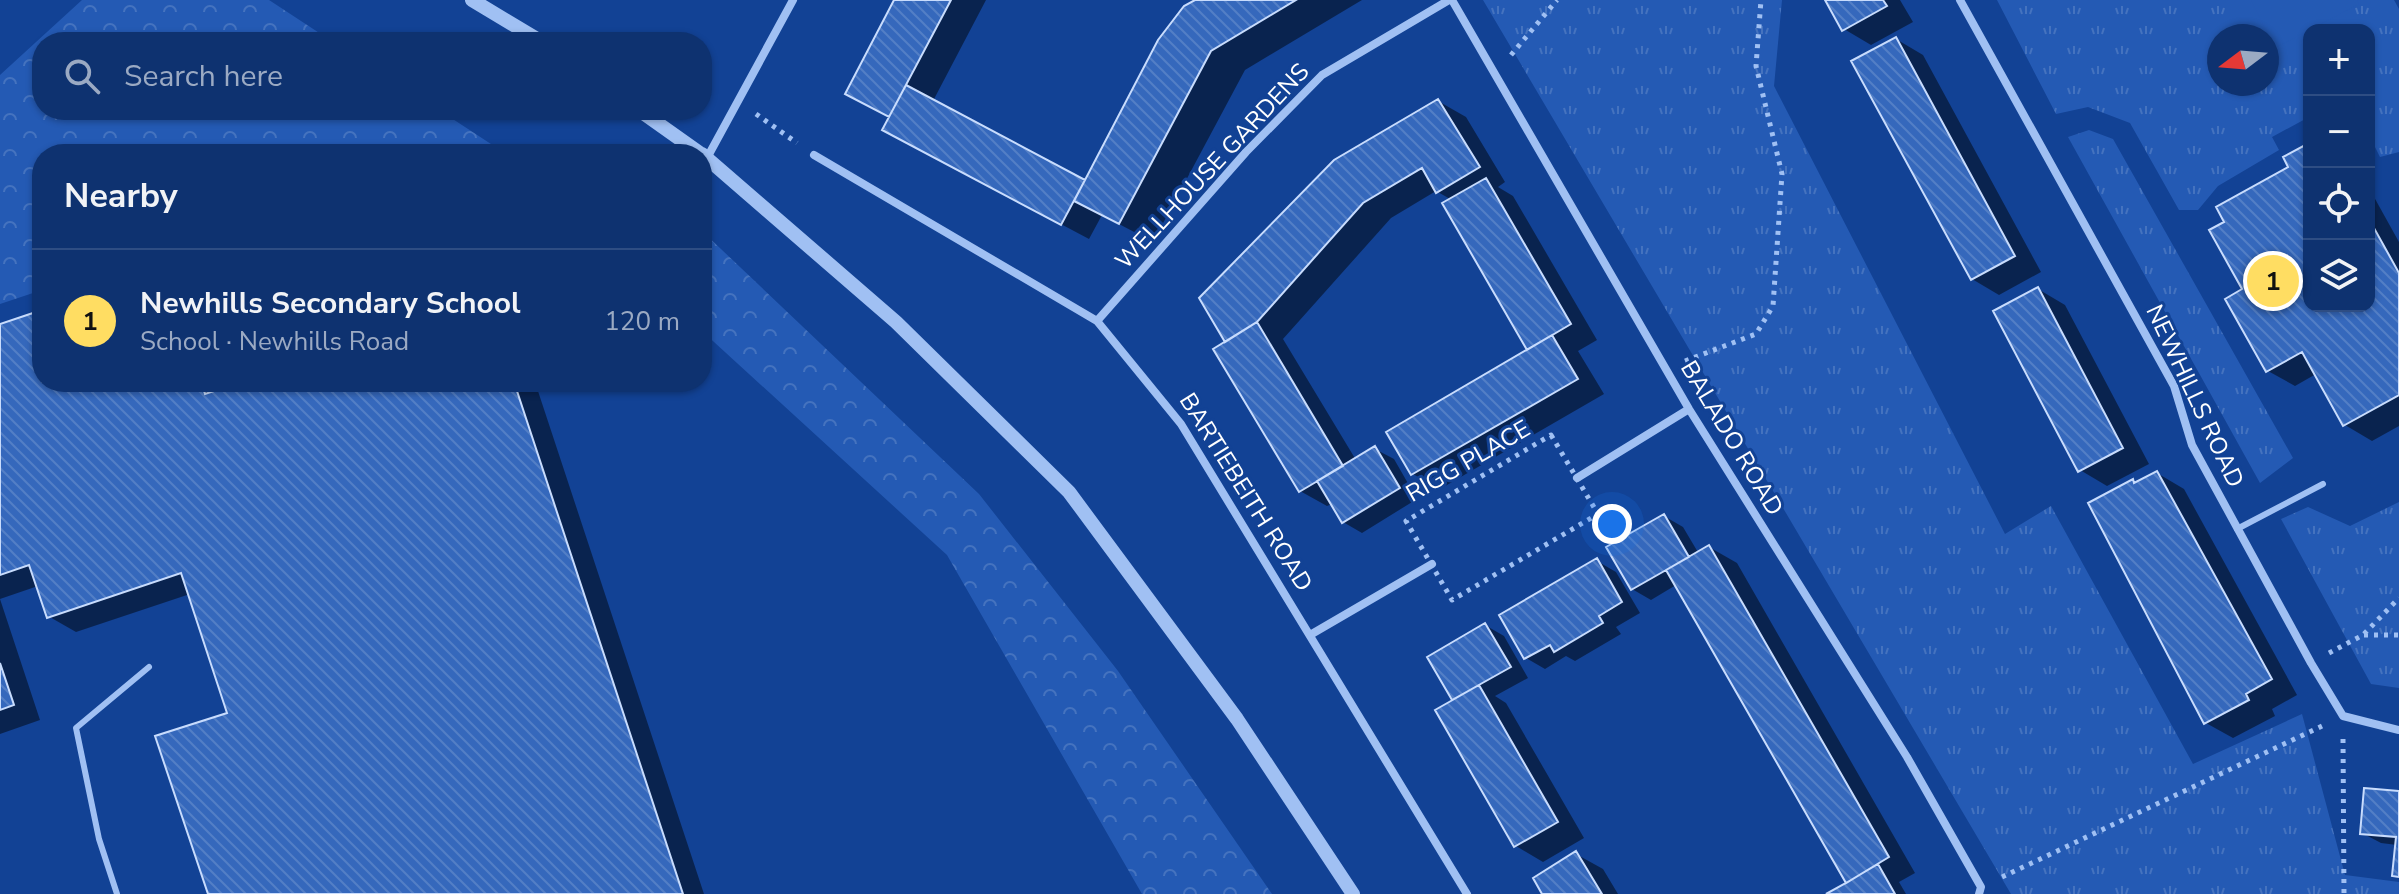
<!DOCTYPE html>
<meta charset="utf-8">
<style>
body{margin:0;font-family:"Nunito Sans",sans-serif;background:#1c3e78;color:#f1f3f6}
.controls{position:absolute;right:24px;top:24px;display:grid;overflow:hidden;border-radius:16px;box-shadow:0 2px 6px #0004}
.controls button{width:72px;height:72px;display:grid;place-items:center;padding:0;border:0;border-bottom:2px solid #2e4d83;background:#0e3270;color:#f1f3f6;font:40px sans-serif}
.compass{position:absolute;left:2207px;top:24px;width:72px;height:72px;border-radius:50%;background:#0e3270;box-shadow:0 2px 6px #0004;rotate:254deg}
.you{position:absolute;left:1612px;top:524px;width:28px;height:28px;margin:-20px;border:6px solid #fff;border-radius:50%;background:#1a73e8;box-shadow:0 0 0 12px #1a73e833}
.badge{display:grid;place-items:center;width:52px;height:52px;border-radius:50%;background:#ffdd62;color:#111;font-size:26px;font-weight:700}
.pin{position:absolute;translate:-50% -50%;border:4px solid #fff;box-shadow:0 2px 8px #0006}
.list{margin:0;padding:0;list-style:none}
h2{display:flex;justify-content:space-between;align-items:center;height:104px;margin:0;padding:0 32px;font-size:34px}
h2 small{font-size:26px;font-weight:400;color:#9baac3}
.list li{display:grid;grid-template-columns:52px 1fr auto;gap:24px;align-items:center;box-sizing:border-box;height:144px;padding:0 32px;border-top:2px solid #2e4d83}
.list b{display:block;font-size:30px;white-space:nowrap}
.list p{margin:0;font-size:26px;white-space:nowrap;color:#9baac3}
.list em{font-size:26px;font-style:normal;color:#9baac3}
.icon{flex:none;width:44px;height:44px;fill:none;stroke:currentColor;stroke-width:2;stroke-linecap:round;stroke-linejoin:round}
.map{position:relative;flex:none;width:2399px;height:894px;overflow:hidden}
.search{position:absolute;background:#0e3270;box-shadow:0 2px 6px #0004;left:32px;top:32px;width:680px;height:88px;display:flex;align-items:center;gap:20px;box-sizing:border-box;padding:0 28px;border-radius:32px;color:#9baac3;font-size:30px}
.panel{position:absolute;background:#0e3270;box-shadow:0 2px 6px #0004;left:32px;top:144px;width:680px;height:248px;border-radius:32px}
.map>svg:first-child{display:block}
.grass{fill:url(#grass-tufts);fill-rule:evenodd}
.forest{fill:url(#forest-crowns)}
.garden{fill:#245ab4}
.shadow{fill:#0007}
.building{fill:url(#building-back-hatch);stroke:#c8dcfd;stroke-width:2}
.lines{fill:none;stroke-linecap:round;stroke-linejoin:round}
.path{stroke:#a0c0f3;stroke-width:5;stroke-dasharray:4 6;stroke-linecap:butt}
.service{stroke:#a0c0f3;stroke-width:6}
.minor{stroke:#a0c0f3;stroke-width:8}
.tertiary{stroke:#a0c0f3;stroke-width:14}
.labels{text-anchor:middle;dominant-baseline:central;stroke-width:6;stroke-linejoin:round;paint-order:stroke}
.street-label{font-size:24px;fill:#fff;stroke:#124295}
</style>
<div class="map">
<svg width="2399" height="894" viewBox="0 0 2399 894">
<defs>
<pattern id="grass-tufts" width="24" height="20" patternUnits="userSpaceOnUse" patternTransform="scale(2)"><rect width="24" height="20" fill="#245ab4"/><path d="M3 7l-1-3M5 7V3M7 7l1-3M15 17l-1-3M17 17v-4M19 17l1-3" fill="none" stroke="#4573bf"/></pattern>
<pattern id="forest-crowns" width="20" height="18" patternUnits="userSpaceOnUse" patternTransform="scale(2)"><rect width="20" height="18" fill="#245ab4"/><path d="M2 6a3 3 0 1 1 6 0M12 15a3 3 0 1 1 6 0" fill="none" stroke="#4573bf"/></pattern>
<pattern id="building-back-hatch" width="6" height="6" patternUnits="userSpaceOnUse" patternTransform="scale(2)"><rect width="6" height="6" fill="#3568bc"/><path d="M-1 5l2 2M0 0l6 6M5-1l2 2" fill="none" stroke="#537fc6"/></pattern>
</defs>
<rect width="100%" height="100%" fill="#124295"/>
<path class="grass" d="M1483 0H1782L1774 86 2005 534 2051 506 2193 764 2302 714 2345 875 2399 882V894H2011Z
M1997 0H2394L2399 9V152L2380 157 2369 135V30H2309V117L2272 137 2279 150 2218 186 2198 210H2179L2130 123 2088 107 2056 114ZM2219 36H2267V84H2219Z
M2089 130 2113 139 2293 458 2260 483 2068 137Z
M2399 502V688L2371 684 2281 519 2308 507 2350 526Z"/>
<path class="forest" d="M82 0H269L333 42H42V110H439L494 146 469 154H42V290L0 304V75Z
M702 231 979 494 1118 671 1272 894H1142L947 555 702 331Z"/>
<path class="garden" d="M2251 0H2357L2359 4 2275 48Z"/>
<path class="shadow" d="M897 0H986L933 101 1086 182 1199 0H1362L1245 70 1153 242 1102 215 1089 239 912 145 891 117Z
M1827 0H1900L1913 22 1871 45 1844 29Z
M1896 39 1923 55 2041 272 1999 295 1972 279Z
M1438 101 1466 117 1505 182 1498 187 1513 196 1597 340 1578 351 1604 394 1440 489 1413 474 1530 351 1452 200 1436 191 1391 218 1283 339 1356 460 1375 449 1394 459 1417 499 1362 533 1343 522 1332 504 1327 506 1300 491 1227 342Z
M2309 145V306H2369V188L2399 242V426L2372 441 2345 425 2316 374 2295 386 2268 371 2226 223 2291 168Z
M2038 289 2065 305 2149 464 2107 486 2080 470Z
M42 313V382H222L225 389 247 382H535L704 894H210L229 714 190 594 76 632 48 616 38 586 0 599V326Z
M2157 473 2184 489 2297 695 2272 709 2275 716 2233 738 2206 723 2133 482 2137 484Z
M1664 516 1683 527 1699 554 1709 547 1737 563 1915 873 1899 882 1906 894H1830L1848 883 1676 585 1651 600 1632 589Z
M1597 561 1616 572 1640 613 1616 627 1621 634 1575 661 1566 656 1545 669 1526 658Z
M0 599 40 720 0 734Z
M1485 625 1504 636 1528 678 1495 696 1506 703 1584 838 1543 862 1516 846 1456 700 1453 699Z
M2399 794V878L2394 875 2397 845 2381 843 2362 833Z
M1576 854 1603 869 1618 894H1545Z"/>
<path class="building" d="M894 0H951L889 117 845 94Z
M1195 0H1296L1211 51 1119 224 1074 201 1158 40 1184 6Z
M1825 0H1883L1887 6 1842 31Z
M1896 37 2015 256 1971 280 1851 61Z
M906 85 1085 180 1061 225 882 130Z
M1438 99 1480 167 1436 193 1422 168 1363 203 1257 322 1225 342 1199 298 1334 160Z
M2309 143V306H2369V219L2399 273V395L2343 426 2302 352 2266 372 2225 299 2242 289 2209 230 2224 222 2216 207 2288 167 2283 157Z
M1486 178 1571 324 1527 350 1442 203Z
M2038 287 2123 448 2078 472 1993 311Z
M42 310V382H201L205 394 241 382H514L683 894H208L155 736 227 713 181 573 47 618 29 565 0 575V324Z
M1257 322 1343 466 1299 492 1213 349Z
M1552 335 1578 379 1411 475 1386 432Z
M1375 446 1400 488 1342 523 1317 481Z
M2157 471 2272 679 2246 694 2249 700 2204 724 2088 503 2133 479 2134 483Z
M1664 514 1689 557 1631 590 1606 547Z
M1709 545 1889 857 1846 883 1666 570Z
M1597 558 1622 602 1599 616 1603 623 1554 652 1550 645 1524 659 1499 615Z
M1485 623 1511 667 1452 700 1427 657Z
M0 663 14 705 0 710Z
M1479 685 1558 822 1514 847 1435 710Z
M2364 788 2399 791V877L2392 876 2396 837 2360 834Z
M1576 851 1602 894H1542L1533 878Z
M1878 864 1895 894H1826L1846 883Z"/>
<g class="lines">
<path class="path" d="M1511 55 1557 0
M756 114 797 143
M1685 361 1756 334 1773 306 1782 174 1756 66 1761 0
M1551 435 1598 514 1452 600 1406 521Z
M2364 635H2399
M2329 653 2363 635 2399 598
M2343 739 2344 894
M2002 877 2322 726"/>
<path class="service" d="M2237 529 2323 484
M117 894 99 839 76 728 149 667"/>
<path class="minor" d="M1452 0 1689 409 1907 757 1981 887 1979 894
M1960 0 2174 386 2192 445 2311 663 2343 716 2399 730
M814 155 1097 321 1181 424 1467 894
M707 158 793 0
M1097 321 1246 152 1322 75 1449 0
M1577 478 1689 409
M1310 635 1432 564"/>
<path class="tertiary" d="M472 0 542 42
M639 110 701 154
M702 154 896 322 1069 492 1237 719 1353 894"/>
</g>
<g class="labels">
<g class="street-label">
<text transform="translate(1212 166) rotate(-47)">WELLHOUSE GARDENS</text>
<text transform="translate(2195 396) rotate(65)">NEWHILLS ROAD</text>
<text transform="translate(1732 438) rotate(59)">BALADO ROAD</text>
<text transform="translate(1468 461) rotate(-30)">RIGG PLACE</text>
<text transform="translate(1246 492) rotate(58)">BARTIEBEITH ROAD</text>
</g>
</g>
</svg>
<div class="controls">
<button>+</button>
<button>−</button>
<button><svg class="icon" aria-label="locate" viewBox="0 0 24 24"><circle cx="12" cy="12" r="6"/><path d="M12 2v4M12 18v4M2 12h4M18 12h4"/></svg></button>
<button><svg class="icon" aria-label="layers" viewBox="0 0 24 24"><path d="M12 4l9 5-9 5-9-5zM3 14l9 5 9-5"/></svg></button>
</div>
<svg class="compass" viewBox="-18 -18 36 36"><path d="M0-13l5 13h-10z" fill="#e53935"/><path d="M0 13l5-13h-10z" fill="#9baac3"/></svg>
<div class="you"></div>
<div class="pin badge" style="left:2273px;top:281px">1</div>
<div class="search"><svg class="icon" aria-label="search" viewBox="0 0 24 24"><circle cx="10" cy="10" r="6"/><path d="M15 15l6 6"/></svg>Search here</div>
<section class="panel">
<h2>Nearby<small></small></h2>
<ul class="list">
<li><span class="badge">1</span><div><b>Newhills Secondary School</b><p>School · Newhills Road</p></div><em>120 m</em></li>
</ul>
</section>
</div>
